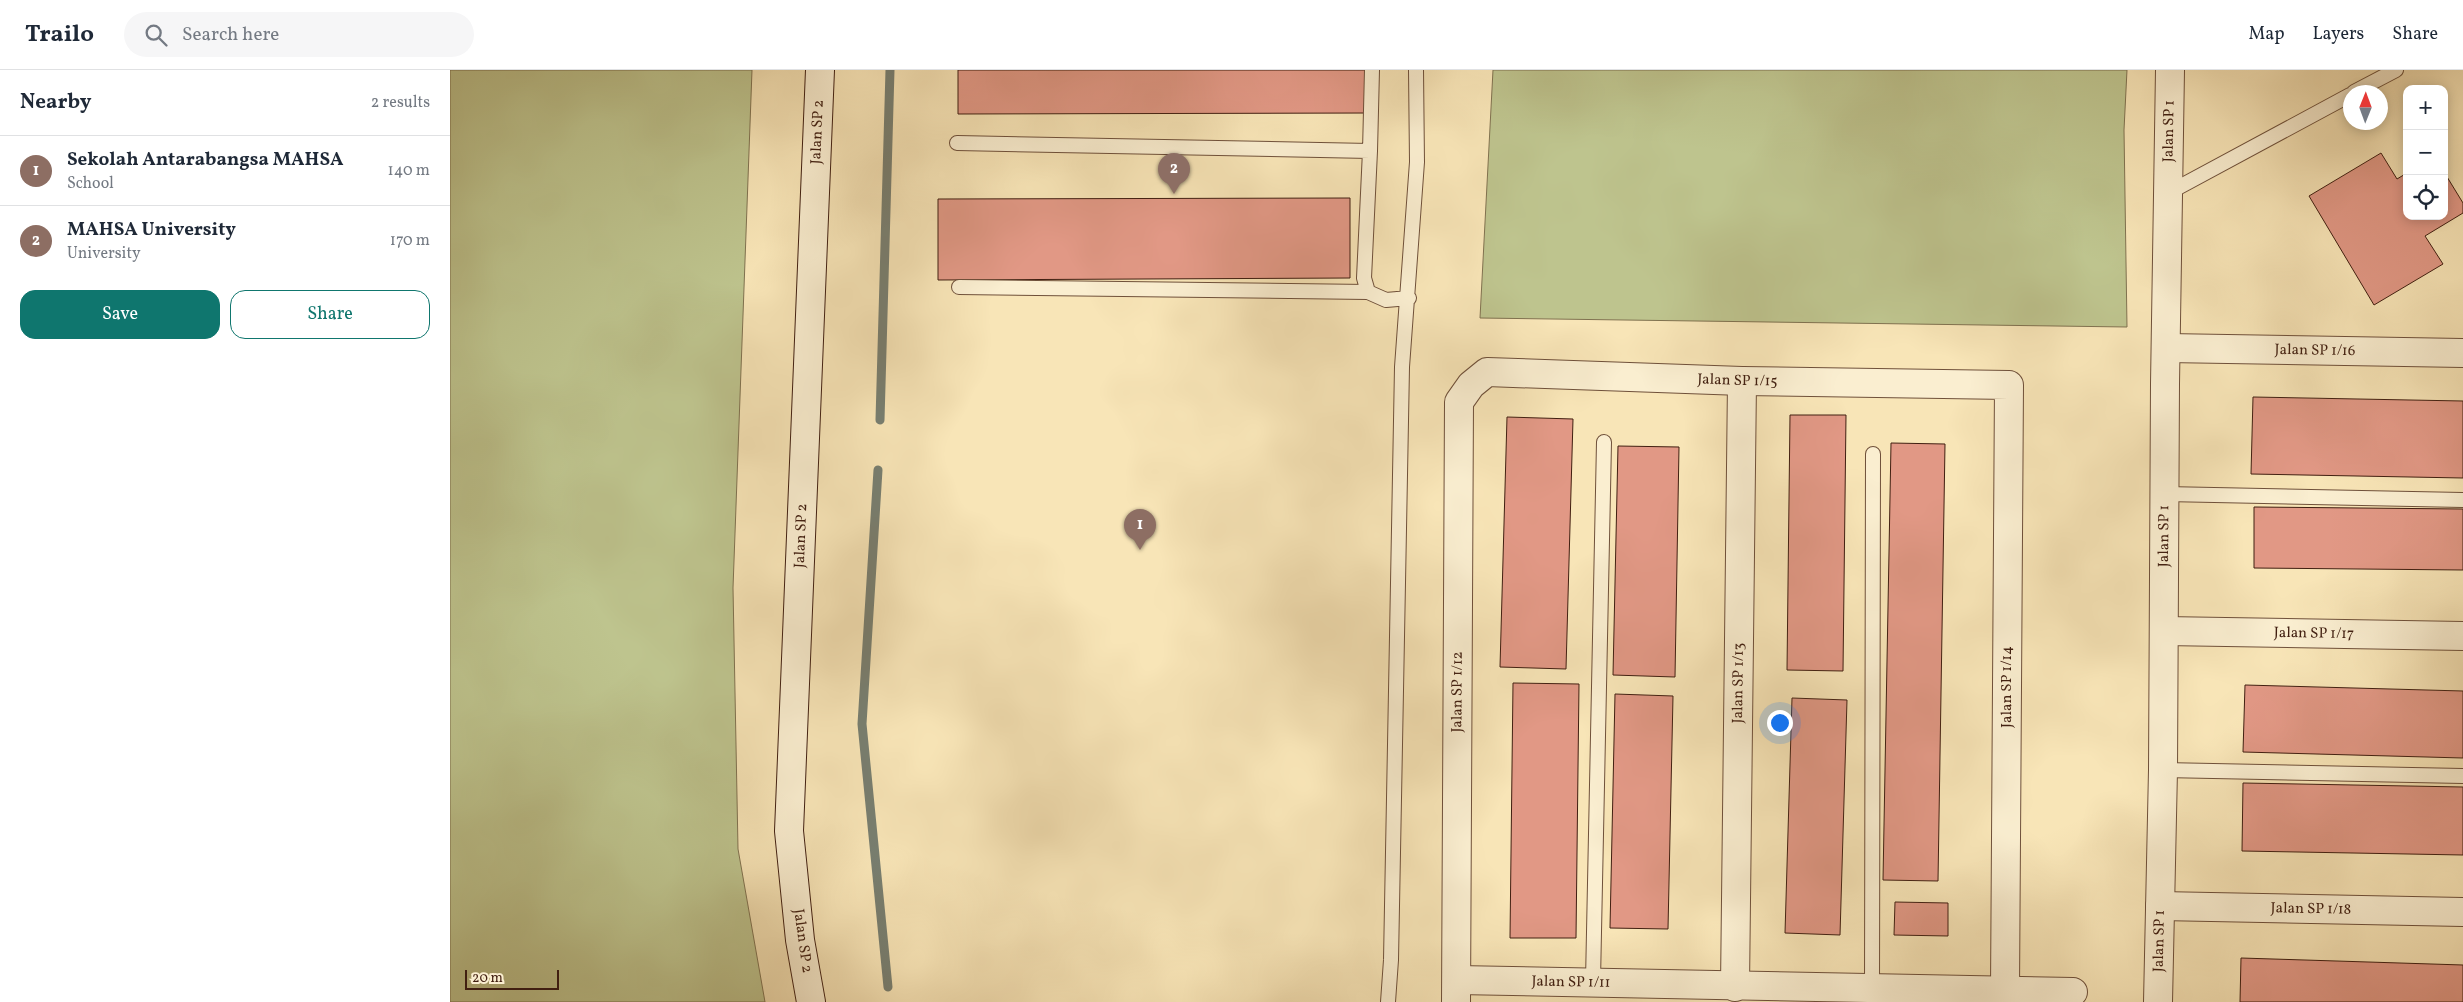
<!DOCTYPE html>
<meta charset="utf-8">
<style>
body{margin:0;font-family:Vollkorn,serif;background:#f6f6f7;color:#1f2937}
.controls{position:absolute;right:15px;top:15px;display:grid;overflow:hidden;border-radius:10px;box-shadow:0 2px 12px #0003}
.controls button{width:45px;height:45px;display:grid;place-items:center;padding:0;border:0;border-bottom:1px solid #e0e1e3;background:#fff;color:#1f2937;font:25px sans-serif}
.compass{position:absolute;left:1893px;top:15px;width:45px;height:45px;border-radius:50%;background:#fff;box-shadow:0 2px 12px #0003;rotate:1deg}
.scale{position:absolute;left:15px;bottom:12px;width:94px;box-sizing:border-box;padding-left:5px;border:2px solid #411f11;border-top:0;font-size:14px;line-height:18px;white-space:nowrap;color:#411f11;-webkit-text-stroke:4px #faeed0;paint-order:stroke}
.you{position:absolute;left:1329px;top:652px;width:18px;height:18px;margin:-12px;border:4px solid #fff;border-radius:50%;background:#1a73e8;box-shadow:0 0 0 8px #1a73e833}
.badge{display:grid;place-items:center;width:32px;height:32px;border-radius:50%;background:#0f766e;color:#fff;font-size:16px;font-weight:700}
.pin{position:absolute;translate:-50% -41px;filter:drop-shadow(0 1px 2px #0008)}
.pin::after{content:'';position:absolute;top:26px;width:18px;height:15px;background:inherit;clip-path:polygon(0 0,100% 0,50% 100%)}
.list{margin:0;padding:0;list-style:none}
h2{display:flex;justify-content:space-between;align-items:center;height:65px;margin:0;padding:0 20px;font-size:21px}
h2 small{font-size:16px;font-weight:400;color:#747a83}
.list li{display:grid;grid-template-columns:32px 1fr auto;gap:15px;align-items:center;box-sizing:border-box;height:70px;padding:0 20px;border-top:1px solid #e0e1e3}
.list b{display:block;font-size:19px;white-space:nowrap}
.list p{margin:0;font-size:16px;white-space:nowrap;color:#747a83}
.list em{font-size:16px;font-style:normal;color:#747a83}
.actions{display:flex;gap:10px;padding:15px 20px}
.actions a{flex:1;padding:11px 0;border:1px solid #0f766e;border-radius:15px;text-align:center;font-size:18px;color:#0f766e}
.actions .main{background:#0f766e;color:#fff}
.icon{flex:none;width:28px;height:28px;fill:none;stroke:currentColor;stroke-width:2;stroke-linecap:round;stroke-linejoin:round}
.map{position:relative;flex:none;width:2013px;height:932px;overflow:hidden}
header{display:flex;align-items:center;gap:30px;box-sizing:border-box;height:70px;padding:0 25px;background:#fff;border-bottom:1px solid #e0e1e3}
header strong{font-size:24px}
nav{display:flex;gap:28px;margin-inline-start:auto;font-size:18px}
.search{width:350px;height:45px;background:#f6f6f7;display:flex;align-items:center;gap:12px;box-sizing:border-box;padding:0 18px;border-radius:28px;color:#747a83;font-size:19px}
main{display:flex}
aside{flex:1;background:#fff}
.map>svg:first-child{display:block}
.green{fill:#bec48e;stroke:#807250}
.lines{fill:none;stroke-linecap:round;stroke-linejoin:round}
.stream{stroke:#787f71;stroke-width:9}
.building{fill:#e19885;stroke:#411f11}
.lane-casing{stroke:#6f503a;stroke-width:16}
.street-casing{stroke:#6f503a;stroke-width:30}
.secondary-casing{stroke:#411f11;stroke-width:30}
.lane{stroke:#faeed0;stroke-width:14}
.street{stroke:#faeed0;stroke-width:28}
.secondary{stroke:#faeed0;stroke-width:28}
.labels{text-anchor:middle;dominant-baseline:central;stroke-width:4;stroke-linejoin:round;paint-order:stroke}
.street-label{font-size:15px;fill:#411f11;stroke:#faeed0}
</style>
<header>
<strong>Trailo</strong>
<div class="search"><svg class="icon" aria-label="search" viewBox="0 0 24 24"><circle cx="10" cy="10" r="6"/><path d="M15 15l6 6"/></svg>Search here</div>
<nav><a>Map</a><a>Layers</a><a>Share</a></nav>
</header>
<main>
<aside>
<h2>Nearby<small>2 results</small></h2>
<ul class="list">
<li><span class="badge" style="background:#8d6e63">1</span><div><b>Sekolah Antarabangsa MAHSA</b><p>School</p></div><em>140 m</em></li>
<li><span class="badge" style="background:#8d6e63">2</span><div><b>MAHSA University</b><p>University</p></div><em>170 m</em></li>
</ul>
<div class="actions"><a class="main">Save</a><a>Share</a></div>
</aside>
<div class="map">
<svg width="2013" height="932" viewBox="0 0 2013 932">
<rect width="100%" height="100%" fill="#f8e5b7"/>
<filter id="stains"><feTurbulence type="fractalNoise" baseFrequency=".004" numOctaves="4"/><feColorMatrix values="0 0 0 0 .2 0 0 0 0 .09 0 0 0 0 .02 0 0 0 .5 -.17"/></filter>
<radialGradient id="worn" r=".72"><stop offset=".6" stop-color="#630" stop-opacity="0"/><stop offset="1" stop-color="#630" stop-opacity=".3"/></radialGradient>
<path class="green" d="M0 0H302L283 518 288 779 315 932H0Z
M1043 0H1677L1674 60 1677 257 1030 248Z"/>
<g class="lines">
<path class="stream" d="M430 350 440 0
M428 400 412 654 438 917"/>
</g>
<path class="building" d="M508 0H919L920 43 508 44Z
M1931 83 1947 109 1957 103V146H1994V102L2013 133V143L1975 166 1993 194 1924 235 1859 126Z
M900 128V208L488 210V129Z
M1803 327 2013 331V408L1801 404Z
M1340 345H1396L1393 601 1337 600Z
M1057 347 1123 349 1116 599 1050 597Z
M1441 373 1495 374 1488 811 1433 810Z
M1168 376 1229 377 1225 607 1163 605Z
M1804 437 2013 439V500L1804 498Z
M1063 613 1129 614 1126 868H1060Z
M1795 615 2013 621V688L1793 682Z
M1165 624 1223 626 1218 859 1160 858Z
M1342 628 1397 630 1390 865 1335 863Z
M1793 713 2013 717V785L1792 781Z
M1445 832 1498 833V866L1444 865Z
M1791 888 2013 895V932H1790Z"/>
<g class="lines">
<defs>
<path id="lane" d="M1904 22 1946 0
M507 73 920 81 922 0
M1718 123 1900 25
M509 217 918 222 936 230 959 228
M918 222 914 208 920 81
M1715 424 2013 430
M1713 700 2013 706
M1143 911 1154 372
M1422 917 1423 384
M938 932 941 890 952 297 967 92 966 0"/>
<g id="street">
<path id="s1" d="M1717 278 2013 283"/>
<path id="s2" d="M1714 561 2013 566"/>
<path id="s3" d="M1710 836 2013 842"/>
<path id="s4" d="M1007 910 1623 922"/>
<path id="s5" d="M1285 917 1292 311"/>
<path id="s6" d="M1006 932 1009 332 1021 315 1037 302 1292 311 1559 315 1555 920"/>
<path id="s7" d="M1708 932 1713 700 1715 314 1720 0"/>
</g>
<g id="secondary">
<path id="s8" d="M361 932 350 870 339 761 370 0"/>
</g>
</defs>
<use href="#lane" class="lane-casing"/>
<use href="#street" class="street-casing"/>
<use href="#secondary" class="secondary-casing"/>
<use href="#lane" class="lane"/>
<use href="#street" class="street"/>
<use href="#secondary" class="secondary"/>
</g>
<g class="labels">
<g class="street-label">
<text stroke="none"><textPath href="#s7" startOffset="871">Jalan SP 1</textPath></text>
<text stroke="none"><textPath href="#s8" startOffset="872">Jalan SP 2</textPath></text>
<text stroke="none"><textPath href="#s1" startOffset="148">Jalan SP 1/16</textPath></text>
<text stroke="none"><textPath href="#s6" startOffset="892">Jalan SP 1/15</textPath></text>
<text stroke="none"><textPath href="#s7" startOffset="466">Jalan SP 1</textPath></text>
<text stroke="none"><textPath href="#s8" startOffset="468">Jalan SP 2</textPath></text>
<text stroke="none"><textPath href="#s2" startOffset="150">Jalan SP 1/17</textPath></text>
<text stroke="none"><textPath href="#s5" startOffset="304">Jalan SP 1/13</textPath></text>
<text transform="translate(1557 617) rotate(-90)">Jalan SP 1/14</text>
<text stroke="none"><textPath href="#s6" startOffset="310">Jalan SP 1/12</textPath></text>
<text stroke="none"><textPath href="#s3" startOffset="151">Jalan SP 1/18</textPath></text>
<text transform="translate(352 871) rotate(82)">Jalan SP 2</text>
<text stroke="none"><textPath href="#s7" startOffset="61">Jalan SP 1</textPath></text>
<text stroke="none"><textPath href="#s4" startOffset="114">Jalan SP 1/11</textPath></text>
</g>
</g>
<rect width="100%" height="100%" filter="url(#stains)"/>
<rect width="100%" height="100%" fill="url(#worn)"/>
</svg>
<div class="controls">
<button>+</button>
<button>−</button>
<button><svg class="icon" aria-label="locate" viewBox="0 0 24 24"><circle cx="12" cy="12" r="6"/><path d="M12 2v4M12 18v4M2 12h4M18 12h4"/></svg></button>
</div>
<svg class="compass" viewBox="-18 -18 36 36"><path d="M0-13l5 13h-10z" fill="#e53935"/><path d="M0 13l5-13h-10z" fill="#747a83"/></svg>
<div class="scale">20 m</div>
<div class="you"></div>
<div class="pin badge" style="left:690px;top:480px;background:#8d6e63">1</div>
<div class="pin badge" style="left:724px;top:124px;background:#8d6e63">2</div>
</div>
</main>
